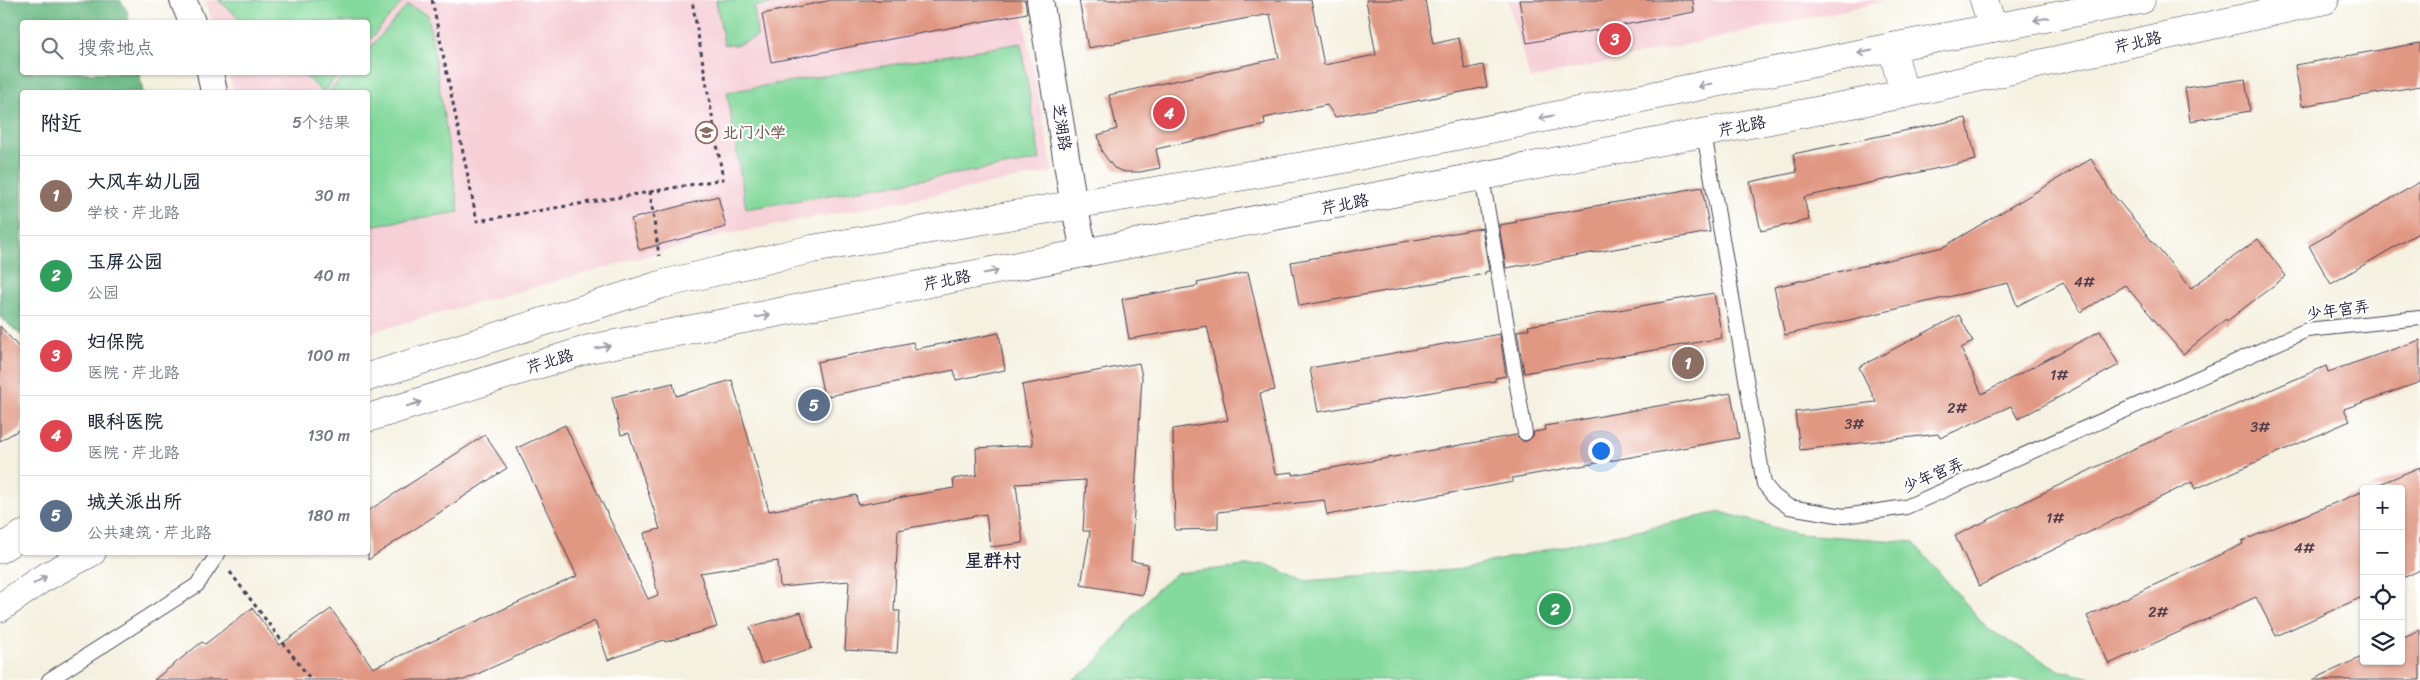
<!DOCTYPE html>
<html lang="zh">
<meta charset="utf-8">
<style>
body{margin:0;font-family:Sriracha,"LXGW WenKai TC",sans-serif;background:#f2f2f3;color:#1f2937}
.controls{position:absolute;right:15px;bottom:15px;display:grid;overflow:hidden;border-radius:5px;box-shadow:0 1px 4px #0004}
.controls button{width:45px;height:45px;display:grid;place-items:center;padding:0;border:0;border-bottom:1px solid #e0e1e3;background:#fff;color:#1f2937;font:25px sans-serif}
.you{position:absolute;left:1600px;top:450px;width:18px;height:18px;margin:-12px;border:4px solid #fff;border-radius:50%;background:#1a73e8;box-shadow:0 0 0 8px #1a73e833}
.badge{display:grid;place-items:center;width:32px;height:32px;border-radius:50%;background:#2563eb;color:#fff;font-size:16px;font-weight:700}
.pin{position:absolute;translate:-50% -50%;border:2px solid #fff;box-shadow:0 1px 5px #0006}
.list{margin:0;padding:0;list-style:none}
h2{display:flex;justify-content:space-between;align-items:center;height:65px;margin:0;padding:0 20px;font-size:21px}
h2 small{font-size:16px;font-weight:400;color:#747a83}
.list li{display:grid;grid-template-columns:32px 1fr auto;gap:15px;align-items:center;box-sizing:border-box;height:80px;padding:0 20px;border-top:1px solid #e0e1e3}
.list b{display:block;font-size:19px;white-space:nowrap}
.list p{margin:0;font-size:16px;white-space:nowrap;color:#747a83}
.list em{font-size:16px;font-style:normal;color:#747a83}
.icon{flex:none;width:28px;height:28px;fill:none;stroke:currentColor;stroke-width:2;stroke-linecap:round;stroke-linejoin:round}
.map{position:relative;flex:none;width:2420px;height:680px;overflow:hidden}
.search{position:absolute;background:#fff;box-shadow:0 1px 4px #0004;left:20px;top:20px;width:350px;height:55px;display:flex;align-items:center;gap:12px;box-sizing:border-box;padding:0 18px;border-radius:5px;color:#747a83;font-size:19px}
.panel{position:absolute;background:#fff;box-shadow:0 1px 4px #0004;left:20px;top:90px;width:350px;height:465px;border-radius:5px}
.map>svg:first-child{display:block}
.built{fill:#f6cfd7}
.green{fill:#84d99c;stroke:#537e6c}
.forest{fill:#6bb984;stroke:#466e60}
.building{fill:#e19883}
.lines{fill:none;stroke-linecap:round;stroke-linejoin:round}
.service-casing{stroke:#424154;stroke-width:16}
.minor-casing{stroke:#424154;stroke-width:28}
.tertiary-casing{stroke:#424154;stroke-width:29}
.secondary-casing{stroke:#424154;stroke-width:29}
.path{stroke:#424154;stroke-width:3;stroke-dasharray:4 4;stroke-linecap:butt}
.service{stroke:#fff;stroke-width:14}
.minor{stroke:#fff;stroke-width:26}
.tertiary{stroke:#fff;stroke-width:28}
.secondary{stroke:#fff;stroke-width:28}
.oneway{stroke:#9c9ca7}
.labels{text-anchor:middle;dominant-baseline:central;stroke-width:4;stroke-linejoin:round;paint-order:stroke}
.number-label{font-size:14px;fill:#52404d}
.street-label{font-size:16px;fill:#22223b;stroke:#fff}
.education-label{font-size:16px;font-weight:bold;fill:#785e54;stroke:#fff;text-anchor:start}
.quarter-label{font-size:19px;font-weight:bold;fill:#22223b;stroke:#fff}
</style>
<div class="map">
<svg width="2420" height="680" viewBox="0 0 2420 680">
<rect width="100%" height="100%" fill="#fff"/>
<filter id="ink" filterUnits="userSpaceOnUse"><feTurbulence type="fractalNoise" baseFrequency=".02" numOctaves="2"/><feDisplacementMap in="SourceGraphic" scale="10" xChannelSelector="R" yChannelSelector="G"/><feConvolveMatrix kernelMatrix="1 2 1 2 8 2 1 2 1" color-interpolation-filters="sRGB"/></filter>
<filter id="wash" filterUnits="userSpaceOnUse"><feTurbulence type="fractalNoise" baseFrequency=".0096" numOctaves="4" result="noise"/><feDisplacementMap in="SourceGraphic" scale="20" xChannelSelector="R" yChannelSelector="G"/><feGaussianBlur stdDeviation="1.12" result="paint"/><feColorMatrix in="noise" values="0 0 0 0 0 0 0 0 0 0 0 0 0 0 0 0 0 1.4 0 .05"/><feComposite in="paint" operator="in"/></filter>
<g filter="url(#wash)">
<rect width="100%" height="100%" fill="#f5f1e1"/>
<path class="built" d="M205 0H1020L1053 172 723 235 368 333V92H234L228 73 368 72V22H212Z
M1508 0H1890L1530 79Z"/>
<path class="green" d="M218 0H404L368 42V22H244Z
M716 0H791L754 7 757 37 736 45 724 44Z
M408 5 428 15 459 212 368 226V92H328L347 73 368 72V50Z
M1021 43 1040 160 746 209 727 92Z
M301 73H340L323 92Z
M1721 512 1798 534 1913 542 1988 629 2061 671 2102 680H1072L1091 668 1154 592 1177 573 1266 564 1304 581 1453 570Z"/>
<path class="forest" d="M0 0H120L127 11 129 22H22V72L139 73 143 92H22V336L0 317Z"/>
<g id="blocks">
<path class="building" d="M832 0H1025L1027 13 771 62 762 14Z
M1079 0H1311L1324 65 1376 55 1366 0H1425L1433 44 1459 38 1465 69 1483 65 1487 87 1335 117 1327 105 1264 118 1265 125 1156 149 1160 168 1140 172H1125L1114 168 1102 152 1098 135 1117 129 1109 95 1279 58 1270 14 1088 48Z
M1519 0H1693L1694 12 1527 43Z
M2420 43V86L2302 106 2295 65Z
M2245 79 2250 111 2190 121 2185 88Z
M1966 118 1976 160 1804 197 1809 220 1761 231 1750 182 1797 172 1793 154Z
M2091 159 2111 192 2191 288 2258 239 2286 276 2227 321 2226 319 2183 354 2125 285 2081 312 2063 282 2017 306 2008 283 1785 335 1774 287 1943 247Z
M2420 182V232L2331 284 2309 246Z
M1702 187 1710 232 1506 268 1499 225 1517 222 1516 220Z
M718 196 726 227 639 250 631 219Z
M1482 228 1489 271 1485 272V274L1299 306 1291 262Z
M1248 272 1275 390 1260 393 1275 474 1293 472V475L1516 435 1522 441H1527L1533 436 1534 432 1546 430 1545 426 1731 393 1739 438 1512 478 1513 482 1327 515 1324 500 1218 512V529L1175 530 1173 429 1228 420 1207 326 1129 339 1122 299 1198 286 1197 283Z
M1714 293 1722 338 1524 373 1517 331 1529 329 1528 326Z
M1959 315 1973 342 1961 348 1982 394 2100 331 2119 365 2018 419 2011 406 1940 438 1938 434 1800 450 1795 412 1876 402 1859 367Z
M0 326 22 351V428L0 441Z
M999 333 1005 370 956 380 954 370 824 397 817 362 913 342 915 349Z
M1500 334 1506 376 1495 378V381L1318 412 1310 368Z
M2420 340V382L2344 409 2350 421 2195 489 2192 482 1979 586 1955 536 2131 450 2326 366 2328 372Z
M1139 363 1142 377 1131 561 1148 564 1143 595 1081 585 1090 531H1083L1086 480 1016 484 1023 543 990 547 986 514 898 530 894 611H900L897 653 845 650 849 581 780 587 778 561 700 573 717 627 665 642 664 640 608 660 595 621 464 680H154L202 642 205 644 252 608 280 645 331 609 373 668 577 576 517 448 565 425 648 599 658 595 644 533 660 529 629 433 621 435 612 397 673 383 676 396 732 380 769 511 856 495 858 505 954 488 953 479 977 475 976 448 1033 445 1022 385Z
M485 435 507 468 368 560V511Z
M2420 467V570L2401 579V489H2368Z
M2364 491V596L2276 636 2256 597 2109 664 2087 616 2243 544 2242 541Z
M801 612 812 648 761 664 750 627Z
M2420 630V680H2312L2364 656V661H2401V638Z"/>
</g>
</g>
<g filter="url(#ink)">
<use href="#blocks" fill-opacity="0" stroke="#424154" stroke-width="1"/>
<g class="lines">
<defs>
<path id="service" d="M1704 133 1764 484 1774 496 1789 507 1844 516 1906 507 2307 330 2420 318
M1482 177 1525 433
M49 680 197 585 219 552"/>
<path id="minor" d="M183 0 192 22
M1040 0 1074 205 1085 254
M210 72 214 92"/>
<path id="tertiary" d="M1984 0 1993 28
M1892 47 1904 94"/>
<path id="secondary" d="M368 377 663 284 812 249 1333 161 1892 47 2141 0
M368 418 589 349 1904 94 2325 0
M0 549 22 535
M0 608 40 580 92 552"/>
</defs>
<use href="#service" class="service-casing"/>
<use href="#minor" class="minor-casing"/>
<use href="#tertiary" class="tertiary-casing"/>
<use href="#secondary" class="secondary-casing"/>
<path class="path" d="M432 0 477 221 650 192 659 256
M650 192 723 179 692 0
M230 572 311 680"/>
<use href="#service" class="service"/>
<use href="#minor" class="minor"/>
<use href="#tertiary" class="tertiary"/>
<use href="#secondary" class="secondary"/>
</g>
<defs><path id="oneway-shaft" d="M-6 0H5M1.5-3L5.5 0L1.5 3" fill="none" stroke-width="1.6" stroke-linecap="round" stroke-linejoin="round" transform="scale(1.25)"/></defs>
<g class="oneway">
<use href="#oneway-shaft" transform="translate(2041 19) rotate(169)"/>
<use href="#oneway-shaft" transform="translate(1865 52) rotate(168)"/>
<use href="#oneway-shaft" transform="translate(1705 85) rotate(168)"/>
<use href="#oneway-shaft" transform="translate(1546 117) rotate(168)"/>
<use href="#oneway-shaft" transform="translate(991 272) rotate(-11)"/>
<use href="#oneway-shaft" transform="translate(763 316) rotate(-11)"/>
<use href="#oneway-shaft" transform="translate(603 347) rotate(-11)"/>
<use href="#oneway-shaft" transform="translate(414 404) rotate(-17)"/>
<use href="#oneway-shaft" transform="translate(40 580) rotate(-31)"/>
</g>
</g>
<defs>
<symbol id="school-ring" viewBox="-11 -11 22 22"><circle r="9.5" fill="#fff" stroke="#8d6e63" stroke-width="1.5"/><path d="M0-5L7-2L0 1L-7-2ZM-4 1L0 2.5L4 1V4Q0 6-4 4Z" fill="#8d6e63"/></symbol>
</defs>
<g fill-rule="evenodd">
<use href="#school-ring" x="694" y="120" width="25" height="25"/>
</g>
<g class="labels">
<g class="number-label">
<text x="2084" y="282">4#</text>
<text x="2059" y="375">1#</text>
<text x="1957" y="408">2#</text>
<text x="1854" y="424">3#</text>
<text x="2260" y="427">3#</text>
<text x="2055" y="518">1#</text>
<text x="2304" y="548">4#</text>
<text x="2158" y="612">2#</text>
</g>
<g class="street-label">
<text transform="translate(2138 42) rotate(-13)">芹北路</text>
<text transform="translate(1742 126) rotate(-11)">芹北路</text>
<text transform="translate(1062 127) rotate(81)">芝湖路</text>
<text transform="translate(1345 204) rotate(-11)">芹北路</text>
<text transform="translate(947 280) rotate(-11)">芹北路</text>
<text transform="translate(2338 310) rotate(-8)">少年宫弄</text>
<text transform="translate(550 361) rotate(-17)">芹北路</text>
<text transform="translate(1933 475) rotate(-23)">少年宫弄</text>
</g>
<g class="education-label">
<text x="722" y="132">北门小学</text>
</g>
<g class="quarter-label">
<text x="993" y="560">星群村</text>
</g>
</g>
</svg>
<div class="controls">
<button>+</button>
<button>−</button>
<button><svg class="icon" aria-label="locate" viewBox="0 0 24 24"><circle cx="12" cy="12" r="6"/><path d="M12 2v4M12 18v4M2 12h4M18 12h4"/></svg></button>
<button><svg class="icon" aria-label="layers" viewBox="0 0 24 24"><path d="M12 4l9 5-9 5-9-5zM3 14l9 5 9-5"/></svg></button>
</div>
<div class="you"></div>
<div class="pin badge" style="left:1688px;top:363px;background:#8d6e63">1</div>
<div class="pin badge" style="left:1555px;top:609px;background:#2e9e5b">2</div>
<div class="pin badge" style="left:1615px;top:39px;background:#e0444e">3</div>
<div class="pin badge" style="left:1169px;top:113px;background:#e0444e">4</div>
<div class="pin badge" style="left:814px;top:405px;background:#5c6f8a">5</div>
<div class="search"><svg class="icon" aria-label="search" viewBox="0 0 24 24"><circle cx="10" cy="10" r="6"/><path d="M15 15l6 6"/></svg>搜索地点</div>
<section class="panel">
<h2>附近<small>5个结果</small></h2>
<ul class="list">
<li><span class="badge" style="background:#8d6e63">1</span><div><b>大风车幼儿园</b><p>学校 · 芹北路</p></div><em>30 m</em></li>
<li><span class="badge" style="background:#2e9e5b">2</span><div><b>玉屏公园</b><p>公园</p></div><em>40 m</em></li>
<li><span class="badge" style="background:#e0444e">3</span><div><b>妇保院</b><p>医院 · 芹北路</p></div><em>100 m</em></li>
<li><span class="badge" style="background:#e0444e">4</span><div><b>眼科医院</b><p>医院 · 芹北路</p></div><em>130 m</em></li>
<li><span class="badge" style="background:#5c6f8a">5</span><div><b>城关派出所</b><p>公共建筑 · 芹北路</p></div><em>180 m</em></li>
</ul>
</section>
</div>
